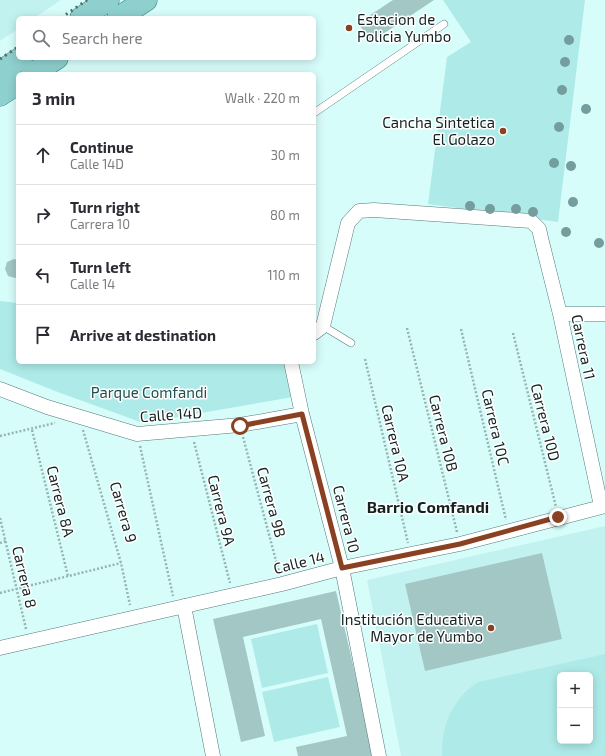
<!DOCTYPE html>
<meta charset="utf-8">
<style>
body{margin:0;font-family:"Exo 2",sans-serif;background:#f7f7f7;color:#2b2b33}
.controls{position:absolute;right:12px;bottom:12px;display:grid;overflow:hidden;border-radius:6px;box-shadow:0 2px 10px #0003}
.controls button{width:36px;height:36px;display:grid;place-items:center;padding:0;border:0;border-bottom:1px solid #e1e1e2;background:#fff;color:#2b2b33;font:20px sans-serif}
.stop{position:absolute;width:12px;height:12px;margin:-9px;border:3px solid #894122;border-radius:50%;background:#fff}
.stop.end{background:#894122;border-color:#fff;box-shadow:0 1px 4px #0008}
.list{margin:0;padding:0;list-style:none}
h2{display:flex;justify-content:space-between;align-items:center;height:52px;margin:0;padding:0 16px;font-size:17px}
h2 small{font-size:13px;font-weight:400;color:#7c7c81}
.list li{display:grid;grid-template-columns:26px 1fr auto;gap:12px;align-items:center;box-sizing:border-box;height:60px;padding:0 16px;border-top:1px solid #e1e1e2}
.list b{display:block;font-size:15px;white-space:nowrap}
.list p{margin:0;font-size:13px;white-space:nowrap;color:#7c7c81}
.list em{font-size:13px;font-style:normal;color:#7c7c81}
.icon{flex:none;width:22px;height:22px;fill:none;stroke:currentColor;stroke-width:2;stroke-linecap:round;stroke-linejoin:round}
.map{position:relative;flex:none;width:605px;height:756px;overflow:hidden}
.search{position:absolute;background:#fff;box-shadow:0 2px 10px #0003;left:16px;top:16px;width:300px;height:44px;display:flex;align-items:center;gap:10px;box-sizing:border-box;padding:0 14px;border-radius:6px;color:#7c7c81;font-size:15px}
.panel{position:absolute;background:#fff;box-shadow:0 2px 10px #0003;left:16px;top:72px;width:300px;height:292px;border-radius:6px}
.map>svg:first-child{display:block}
.built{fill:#c2f2ef;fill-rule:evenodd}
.green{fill:#aeebe8;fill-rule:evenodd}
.building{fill:#a2c7c5}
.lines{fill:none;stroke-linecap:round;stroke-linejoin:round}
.service-casing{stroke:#567877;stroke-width:8}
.minor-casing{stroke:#567877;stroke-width:15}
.primary-casing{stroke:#327e7c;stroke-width:23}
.path{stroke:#96b4b2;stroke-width:2.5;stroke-dasharray:2 2;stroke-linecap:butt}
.service{stroke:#fff;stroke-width:7}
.minor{stroke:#fff;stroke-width:14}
.primary{stroke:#8ed0ce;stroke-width:22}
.rail{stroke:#566c6a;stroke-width:3;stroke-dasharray:2 4;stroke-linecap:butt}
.tree{fill:#739e9d}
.route{stroke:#894122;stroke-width:5}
.poi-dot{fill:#894122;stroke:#fff;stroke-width:1.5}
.labels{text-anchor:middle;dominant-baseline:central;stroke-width:3;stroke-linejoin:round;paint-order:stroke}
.poi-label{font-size:15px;fill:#142221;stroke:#fff;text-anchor:end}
.street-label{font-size:15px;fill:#142221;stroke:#fff}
.park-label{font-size:15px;fill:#215150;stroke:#fff}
.neighbourhood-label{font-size:16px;font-weight:bold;fill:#142221;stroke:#fff}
</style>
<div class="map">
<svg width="605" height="756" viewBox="0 0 605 756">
<rect width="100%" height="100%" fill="#d7fdfb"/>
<path class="built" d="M0 0H61L34 18H18V29L0 41Z
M605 526V756H401L367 580ZM560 675H590V741H560Z"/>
<path class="green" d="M443 0H585L558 222 428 204 447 57 471 42Z
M0 301 18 303V362H288L293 397 143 423 55 391 0 369Z
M317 624 328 673 262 688 251 639Z
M605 654V756H442C441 726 452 699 478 682ZM560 675H590V741H560Z
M328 677 340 727 274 742 262 692Z"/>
<path class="building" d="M393 0H434L371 42 358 23Z
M14 259 18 260V277L15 278 8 276 5 269 7 262Z
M542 553 562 639 425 671 405 584Z
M336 591 374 756H298L296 747 347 736 321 619 243 637 265 736 241 742 213 619Z"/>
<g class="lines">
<defs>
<path id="service" d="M314 113 444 24
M323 326 351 343"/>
<path id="minor" d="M560 314H605
M314 333 323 326 348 223 359 211 374 210 531 221 539 229 542 242 560 314 601 506
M291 362 302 414 342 568 379 756
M0 389 47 407 137 434 240 425 302 414
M184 606 213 756
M0 648 282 584 342 568 460 544 605 506"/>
<path id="primary" d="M81 18 108 0
M118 18 146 0
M0 72 21 58
M32 74 57 58
M0 95 18 83"/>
</defs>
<use href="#service" class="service-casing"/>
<use href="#minor" class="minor-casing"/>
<use href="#primary" class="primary-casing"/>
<path class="path" d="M407 328 457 532
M461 329 506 520
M513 333 556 507
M365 359 408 543
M32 430 68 576
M83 430 121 563 130 605
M0 436 55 423
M243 437 279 572
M194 442 230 583
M140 446 173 596
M0 518 26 629
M0 543 6 541
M0 593 121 563"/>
<use href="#service" class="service"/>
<use href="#minor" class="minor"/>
<use href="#primary" class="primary"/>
<path class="rail" d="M61 18 87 0
M0 59 18 47"/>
</g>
<g class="tree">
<circle cx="569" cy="40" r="5"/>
<circle cx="565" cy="62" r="5"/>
<circle cx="562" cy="90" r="5"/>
<circle cx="586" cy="109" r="5"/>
<circle cx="559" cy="127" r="5"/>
<circle cx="554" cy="163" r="5"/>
<circle cx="571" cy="166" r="5"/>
<circle cx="573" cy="202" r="5"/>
<circle cx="470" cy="206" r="5"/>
<circle cx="490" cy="209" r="5"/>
<circle cx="516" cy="209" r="5"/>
<circle cx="533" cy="212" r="5"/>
<circle cx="566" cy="232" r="5"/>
<circle cx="599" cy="243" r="5"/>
</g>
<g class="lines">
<path class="route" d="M240 426 302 414 342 568 460 544 558 517"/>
</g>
<g class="poi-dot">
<circle cx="349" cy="28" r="4"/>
<circle cx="503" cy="131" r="4"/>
<circle cx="491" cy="628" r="4"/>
</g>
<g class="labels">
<g class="poi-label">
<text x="357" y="19" text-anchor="start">Estacion de<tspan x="357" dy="17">Policia Yumbo</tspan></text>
<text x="495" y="122">Cancha Sintetica<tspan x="495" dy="17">El Golazo</tspan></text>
<text x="483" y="619">Institución Educativa<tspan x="483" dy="17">Mayor de Yumbo</tspan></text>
</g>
<g class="street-label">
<text transform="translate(584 347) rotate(78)">Carrera 11</text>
<text transform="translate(171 414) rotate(-4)">Calle 14D</text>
<text transform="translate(546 422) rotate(76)">Carrera 10D</text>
<text transform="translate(496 427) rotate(77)">Carrera 10C</text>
<text transform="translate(444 433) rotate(76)">Carrera 10B</text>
<text transform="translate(396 443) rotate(77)">Carrera 10A</text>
<text transform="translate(61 501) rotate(76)">Carrera 8A</text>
<text transform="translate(272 502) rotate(75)">Carrera 9B</text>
<text transform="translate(222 510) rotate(76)">Carrera 9A</text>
<text transform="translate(124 512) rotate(74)">Carrera 9</text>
<text transform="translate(347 519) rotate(76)">Carrera 10</text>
<text transform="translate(299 562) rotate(-14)">Calle 14</text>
<text transform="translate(25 577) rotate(77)">Carrera 8</text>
</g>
<g class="park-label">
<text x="149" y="392">Parque Comfandi</text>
</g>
<g class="neighbourhood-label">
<text x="428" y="506">Barrio Comfandi</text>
</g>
</g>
</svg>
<div class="controls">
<button>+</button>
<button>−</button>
</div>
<div class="stop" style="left:240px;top:426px"></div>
<div class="stop end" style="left:558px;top:517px"></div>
<div class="search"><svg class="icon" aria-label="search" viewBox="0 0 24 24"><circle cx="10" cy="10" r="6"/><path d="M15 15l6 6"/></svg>Search here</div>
<section class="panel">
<h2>3 min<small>Walk · 220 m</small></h2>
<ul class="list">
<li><svg class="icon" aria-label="ahead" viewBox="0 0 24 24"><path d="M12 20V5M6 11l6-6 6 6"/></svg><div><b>Continue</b><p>Calle 14D</p></div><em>30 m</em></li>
<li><svg class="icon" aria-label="right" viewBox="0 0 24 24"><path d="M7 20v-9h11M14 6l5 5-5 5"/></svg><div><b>Turn right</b><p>Carrera 10</p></div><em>80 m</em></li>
<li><svg class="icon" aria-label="left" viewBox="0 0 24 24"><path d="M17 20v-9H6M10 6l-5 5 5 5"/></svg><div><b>Turn left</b><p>Calle 14</p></div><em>110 m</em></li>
<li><svg class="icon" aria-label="arrive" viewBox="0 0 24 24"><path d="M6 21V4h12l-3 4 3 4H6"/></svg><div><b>Arrive at destination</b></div></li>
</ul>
</section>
</div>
